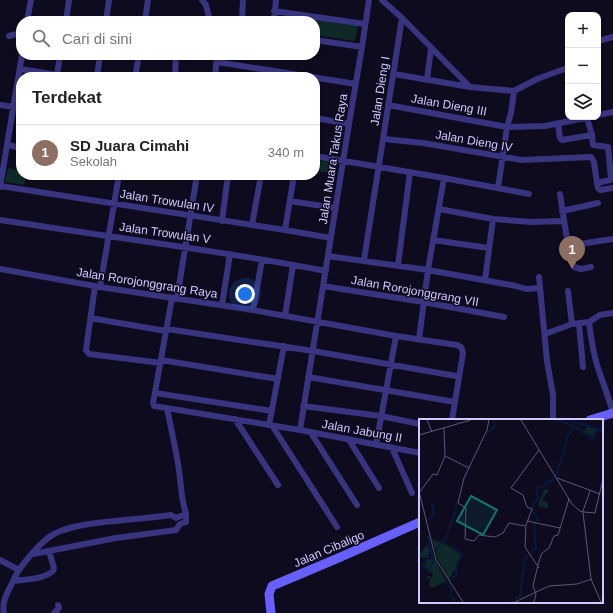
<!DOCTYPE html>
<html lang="id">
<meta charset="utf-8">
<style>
body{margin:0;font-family:Arial,sans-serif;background:#f2f2f2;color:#222}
.controls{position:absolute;right:12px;top:12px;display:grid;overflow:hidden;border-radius:8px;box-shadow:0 1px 3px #0004}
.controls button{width:36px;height:36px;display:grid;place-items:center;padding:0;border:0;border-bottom:1px solid #e0e0e0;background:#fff;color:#222;font:20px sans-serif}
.you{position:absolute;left:245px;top:294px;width:14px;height:14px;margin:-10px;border:3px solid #fff;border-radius:50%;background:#1a73e8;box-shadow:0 0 0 6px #1a73e833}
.badge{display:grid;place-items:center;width:26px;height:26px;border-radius:50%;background:#0f766e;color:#fff;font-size:13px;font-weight:700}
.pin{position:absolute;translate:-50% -33px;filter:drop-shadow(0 1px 2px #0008)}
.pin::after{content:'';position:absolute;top:21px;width:14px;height:12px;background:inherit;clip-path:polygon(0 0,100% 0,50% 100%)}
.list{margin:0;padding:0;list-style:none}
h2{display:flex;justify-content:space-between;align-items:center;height:52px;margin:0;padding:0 16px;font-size:17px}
h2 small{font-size:13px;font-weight:400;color:#767676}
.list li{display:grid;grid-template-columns:26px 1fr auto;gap:12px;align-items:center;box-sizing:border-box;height:56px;padding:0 16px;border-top:1px solid #e0e0e0}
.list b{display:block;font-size:15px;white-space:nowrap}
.list p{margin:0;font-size:13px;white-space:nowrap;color:#767676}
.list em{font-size:13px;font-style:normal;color:#767676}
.icon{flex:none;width:22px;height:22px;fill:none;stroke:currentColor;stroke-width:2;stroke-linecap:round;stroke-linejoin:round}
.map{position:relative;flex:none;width:613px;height:613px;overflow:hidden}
.search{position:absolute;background:#fff;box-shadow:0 1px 3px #0004;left:16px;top:16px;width:304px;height:44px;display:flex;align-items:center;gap:10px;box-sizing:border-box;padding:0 14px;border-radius:16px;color:#767676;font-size:15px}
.panel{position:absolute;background:#fff;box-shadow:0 1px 3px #0004;left:16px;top:72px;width:304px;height:108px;border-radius:16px}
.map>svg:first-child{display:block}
.green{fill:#0e2928}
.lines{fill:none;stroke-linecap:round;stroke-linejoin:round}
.minor{stroke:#383480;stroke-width:6}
.secondary{stroke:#6760ff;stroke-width:9}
.labels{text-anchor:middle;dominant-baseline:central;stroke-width:3;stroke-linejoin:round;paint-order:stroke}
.street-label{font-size:12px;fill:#d0c9ff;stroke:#0f0b1f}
.inset-river{fill:none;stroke:#07193c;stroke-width:2}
.inset-road{fill:none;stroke:#5c5779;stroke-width:1}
.view{fill:#0f766e;fill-opacity:0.15;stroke:#0f766e;stroke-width:2}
.inset-edge{fill:none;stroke:#d0c9ff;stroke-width:2}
</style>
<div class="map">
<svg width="613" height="613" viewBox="0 0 613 613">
<rect width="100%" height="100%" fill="#0f0b1f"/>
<path class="green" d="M283 14 358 26 355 41 315 35V21H281Z
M315 160 337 163 335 174 315 171Z
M8 168 21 170V175H26L24 185 5 182Z"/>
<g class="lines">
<path class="minor" d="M202 0 206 5 210 21
M382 0 402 18 470 87
M274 11 365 24
M27 21 31 0
M66 21 69 0
M106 21 109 0
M145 21 148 0
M242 21 243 0
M274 21 276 0
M9 36 21 33
M315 40 362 47
M598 41 613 37
M217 62 356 84
M20 69 70 77
M394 74 470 87 514 91
M57 75 60 55
M97 77 100 55
M135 77 139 55
M175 77 176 55
M215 77 217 55
M427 80 431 48
M0 105 21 108
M388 105 507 127 545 126 590 117
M598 115 613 112
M315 118 349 124
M558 123 560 138 562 140 592 135
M384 139 423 143 522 160 591 157 594 162 597 183 610 180 611 178 608 147 593 145 592 135 587 118
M8 145 21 148
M315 156 444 178 529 194
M184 175 196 177
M597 183 598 188 600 190 613 188
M0 186 285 230 331 238
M0 187 22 55
M498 188 507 127 511 113 514 91 537 79 567 68 568 67V55
M560 194 567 239 568 243 573 245 613 239
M290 201 335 208
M439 209 493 219 531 222 564 221
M562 211 598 203
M0 220C109 237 218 250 326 271
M222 221 228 175
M252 225 261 175
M285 230 294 175
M433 240 489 248
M570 244V253L574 267 581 269 591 267
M328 256 428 270 516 286 526 289 540 288
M364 260 402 18
M398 265 410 172
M0 269 100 287 253 310 396 336 457 345 461 347 463 353 452 420
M539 277 547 361 553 395V420
M485 280 493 219
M95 286 86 350 89 354 161 363
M323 286 423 302 504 317
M100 287 119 175
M568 291 572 324
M172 298 153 403 154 406 300 430 420 453
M177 298 197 175
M222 305 230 254
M253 310 262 260
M285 316 293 265
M90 318 166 331
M589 322C591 339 594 358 600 374 605 388 609 399 613 413
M579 324 583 367
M167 329 313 351 456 376
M545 334 572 324 589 322 600 315 613 313
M419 339 428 270 444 178
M161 360 278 379
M308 377 455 402
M155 393 272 411
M303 406 381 416 420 424
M167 408C171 429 176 449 179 470 181 484 181 497 185 510L184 506
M235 419 278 485
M269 425 284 346
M273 427 337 527
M300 430 349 124 362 47 369 0
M311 433 357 505
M349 440 379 488
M376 445 396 336
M392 448 412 493
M33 554 116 538 176 530 180 524 186 522V514
M0 560 19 570
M13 581C26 579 42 580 53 571L54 568 49 551
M4 613C1 601 9 590 14 579 20 566 41 541 54 534 65 528 77 526 89 524 116 520 144 519 171 515L176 518 186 514 185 510
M54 613 59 608 58 605"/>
<path class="secondary" d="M590 420 613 413
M271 613 269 594 272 586 336 559 420 522"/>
</g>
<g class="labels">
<g class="street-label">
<text transform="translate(380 91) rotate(-81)">Jalan Dieng I</text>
<text transform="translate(449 105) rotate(10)">Jalan Dieng III</text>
<text transform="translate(474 141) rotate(10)">Jalan Dieng IV</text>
<text transform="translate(333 159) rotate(-81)">Jalan Muara Takus Raya</text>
<text transform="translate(167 201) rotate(9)">Jalan Trowulan IV</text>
<text transform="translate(165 233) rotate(8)">Jalan Trowulan V</text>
<text transform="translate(147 283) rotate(9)">Jalan Rorojonggrang Raya</text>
<text transform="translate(415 291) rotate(10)">Jalan Rorojonggrang VII</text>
<text transform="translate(362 431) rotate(10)">Jalan Jabung II</text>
<text transform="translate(329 549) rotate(-23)">Jalan Cibaligo</text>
</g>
</g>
<g transform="translate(419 419)">
<rect width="184" height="184" fill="#0f0b1f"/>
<path d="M168 8 178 11 176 18 165 13ZM126 70 130 71 123 81 129 84V89L121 88 119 85ZM13 120 30 127 42 136 37 146 38 152H34L30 161 19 141ZM8 125 11 132 9 136 4 135 8 136 7 139 0 137ZM14 137 27 162 13 169 10 166 12 160 7 158 10 157 13 159 14 155 2 146H7L9 140 13 141 11 138Z" fill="#0e2928"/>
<path class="inset-river" d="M139 1 164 11M150 1 184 12M163 12 174 20 177 10M67 16 76 7 75 1M137 57 148 21 147 18 155 10M35 96 38 84M9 101 15 96 13 84M17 132 22 123 25 124 35 96M10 151 15 142 12 132M9 152 5 145 12 131 9 117M31 161 37 157 38 144 43 135 32 127M27 163 33 171 31 177 35 179 36 183M93 183 101 176 106 139 117 129 115 108 119 99 114 92V86L120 78 117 75 118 69 125 67 130 62 133 63 136 58"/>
<path class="inset-road" d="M8 1 13 13M70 1 68 11 45 59 39 84 47 89 46 120 55 122 60 116 76 118 84 114 90 104 106 107M102 1 153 85 161 92 165 93H163M0 16 52 1M26 37 50 49M138 59 181 75M0 72 17 141 44 183M0 74 14 55 18 56 26 37 25 9M164 92 171 72M165 93 176 94 184 60M164 94 172 160 182 183M108 102 141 109M120 149 106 128 107 106 113 90 108 88 104 76 92 69 120 31M96 183 130 167 158 165 173 160M115 183 117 175 114 167 120 142 123 134 130 129 135 117 139 116 150 80"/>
<path class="view" d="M52 77 78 91 64 116 38 102Z"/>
<rect width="184" height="184" class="inset-edge"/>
</g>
</svg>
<div class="controls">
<button>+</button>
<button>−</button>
<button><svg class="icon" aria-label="layers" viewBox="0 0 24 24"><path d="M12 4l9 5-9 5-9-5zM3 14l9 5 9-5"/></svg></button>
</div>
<div class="you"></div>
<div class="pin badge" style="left:572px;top:269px;background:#8d6e63">1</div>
<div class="search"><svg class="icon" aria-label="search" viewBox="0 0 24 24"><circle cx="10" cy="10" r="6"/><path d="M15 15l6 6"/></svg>Cari di sini</div>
<section class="panel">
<h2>Terdekat<small></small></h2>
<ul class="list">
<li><span class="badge" style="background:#8d6e63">1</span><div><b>SD Juara Cimahi</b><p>Sekolah</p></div><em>340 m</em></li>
</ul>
</section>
</div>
